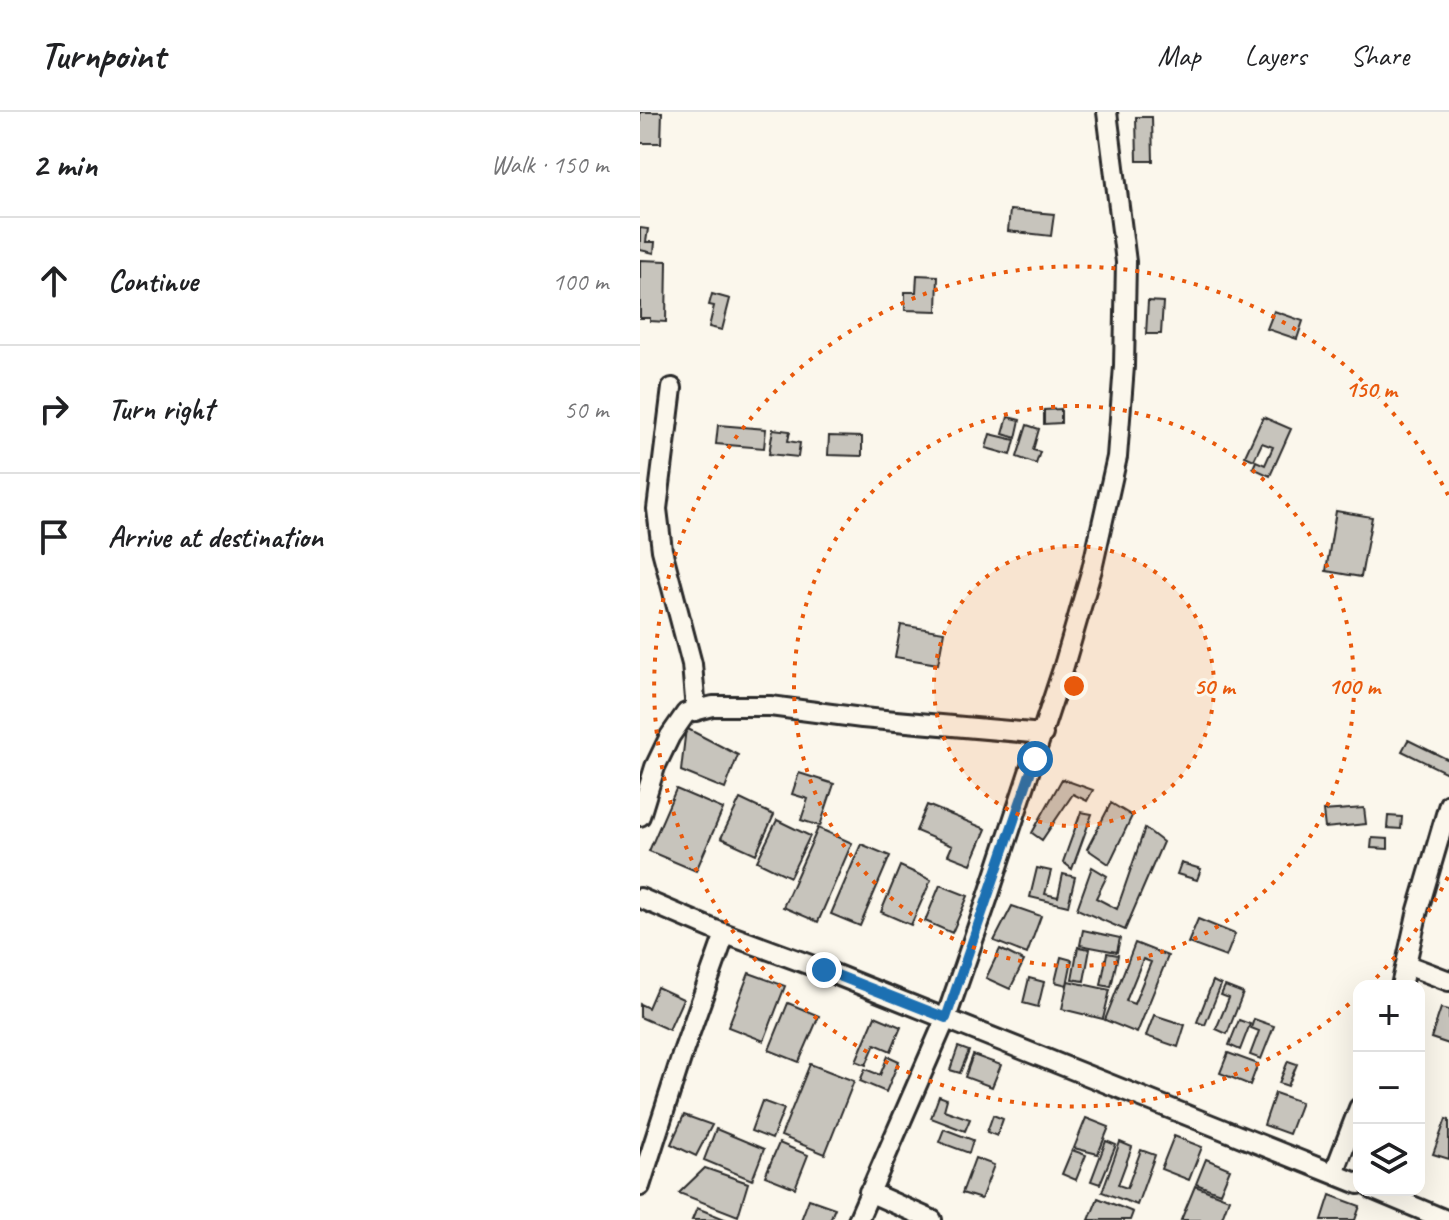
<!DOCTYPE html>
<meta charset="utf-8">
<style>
body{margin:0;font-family:Caveat,sans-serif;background:#f6f6f6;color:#202124}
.controls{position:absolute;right:24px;bottom:24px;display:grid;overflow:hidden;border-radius:16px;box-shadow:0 8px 32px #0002}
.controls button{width:72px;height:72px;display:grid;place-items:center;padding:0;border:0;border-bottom:2px solid #e0e0e0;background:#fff;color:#202124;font:40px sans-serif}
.stop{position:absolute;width:24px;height:24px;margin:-18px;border:6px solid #1f6fb2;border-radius:50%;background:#fff}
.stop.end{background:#1f6fb2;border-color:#fff;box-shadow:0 2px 8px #0008}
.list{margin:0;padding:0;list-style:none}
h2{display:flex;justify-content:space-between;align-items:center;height:104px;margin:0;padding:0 32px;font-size:34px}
h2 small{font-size:26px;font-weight:400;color:#757577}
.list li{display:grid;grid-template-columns:52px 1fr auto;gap:24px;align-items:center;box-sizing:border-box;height:128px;padding:0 32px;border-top:2px solid #e0e0e0}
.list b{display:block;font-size:30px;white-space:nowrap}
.list em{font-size:26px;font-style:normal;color:#757577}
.icon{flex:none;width:44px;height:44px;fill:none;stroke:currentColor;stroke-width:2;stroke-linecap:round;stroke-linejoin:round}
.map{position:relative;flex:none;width:809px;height:1108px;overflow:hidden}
header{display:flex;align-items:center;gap:48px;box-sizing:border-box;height:112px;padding:0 40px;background:#fff;border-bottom:2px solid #e0e0e0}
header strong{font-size:38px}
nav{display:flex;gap:44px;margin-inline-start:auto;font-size:28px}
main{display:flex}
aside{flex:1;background:#fff}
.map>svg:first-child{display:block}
.building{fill:#c7c4bc;stroke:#2b2b2b;stroke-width:2;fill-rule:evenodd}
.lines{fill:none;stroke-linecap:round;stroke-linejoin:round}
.street-casing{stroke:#2b2b2b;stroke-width:24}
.street{stroke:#fbf7ec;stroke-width:18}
.route{stroke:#1f6fb2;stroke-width:10}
.ring{fill:none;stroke:#e8590c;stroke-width:4;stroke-dasharray:4 8}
.centre{fill:#e8590c;stroke:#fbf7ec;stroke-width:4}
.ring-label{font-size:24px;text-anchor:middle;font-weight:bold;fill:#e8590c;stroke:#fbf7ec;stroke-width:6;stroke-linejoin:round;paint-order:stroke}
</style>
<header>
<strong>Turnpoint</strong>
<nav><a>Map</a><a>Layers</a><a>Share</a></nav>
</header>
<main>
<aside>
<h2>2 min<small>Walk · 150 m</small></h2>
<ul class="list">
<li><svg class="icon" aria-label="ahead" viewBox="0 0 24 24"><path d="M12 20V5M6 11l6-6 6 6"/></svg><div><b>Continue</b></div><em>100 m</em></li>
<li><svg class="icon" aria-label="right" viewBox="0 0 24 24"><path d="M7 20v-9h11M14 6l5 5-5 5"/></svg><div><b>Turn right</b></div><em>50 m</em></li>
<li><svg class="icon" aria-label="arrive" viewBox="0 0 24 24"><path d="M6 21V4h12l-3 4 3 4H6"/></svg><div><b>Arrive at destination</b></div></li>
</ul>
</aside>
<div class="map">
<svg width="809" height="1108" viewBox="0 0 809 1108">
<rect width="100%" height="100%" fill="#fbf7ec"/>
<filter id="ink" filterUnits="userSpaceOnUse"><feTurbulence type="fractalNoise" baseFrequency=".0125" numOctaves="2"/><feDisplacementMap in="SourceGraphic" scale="16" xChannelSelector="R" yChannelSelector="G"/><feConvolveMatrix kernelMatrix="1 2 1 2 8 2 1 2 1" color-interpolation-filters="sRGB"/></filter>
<g filter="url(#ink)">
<path class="building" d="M0 0H22L21 31H0Z
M496 5H512L513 49H497Z
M370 98 414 102 411 124 368 119Z
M0 116 8 117 6 130H15L14 141 0 138Z
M0 148 27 149 26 210 10 209V206H0Z
M277 163 298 164 297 199 265 198V180H276Z
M72 182 90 187 82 218 69 215 74 194 69 193Z
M508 189 523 190 521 222H506Z
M634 199 663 209 657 227 627 217Z
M421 297V311L404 312V298Z
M368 305 380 308 376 326 363 322Z
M623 305 651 317 630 364 613 356 616 349 625 353 633 335 622 331 614 348 605 344Z
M78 313 126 317 124 336 76 332Z
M387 313 399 317 393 338 400 340 396 352 377 345Z
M133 317 150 319 148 329 160 331 158 345 129 342Z
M350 322 375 328 371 343 346 336Z
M189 324 222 325V344L188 343Z
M696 399 732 405 721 465 686 459Z
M261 513 304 520 298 552 255 545Z
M46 616 98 643 85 677 41 659Z
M768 628 809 648V662L762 639Z
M159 661 194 672 180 714 161 708 168 687 152 682Z
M422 667 453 678 447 689 433 682 402 728 392 721Z
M36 677 83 697 56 759 9 739Z
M100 687 134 703 116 742 81 726Z
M471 691 492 704 469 752 447 737Z
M287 693 346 717 331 752 308 743 312 734 276 719Z
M724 696 726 712 685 716 683 699Z
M441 700 452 702 432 757 423 750Z
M748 704 762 705 761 717 747 716Z
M137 708 170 724 150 765 117 749Z
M178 716 212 731 178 810 143 795Z
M505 716 523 730 485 818 437 797 452 755 467 764 456 786 477 797Z
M732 726 748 727V737L731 736Z
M221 732 250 744 220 814 191 802Z
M541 751 561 757 557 768 537 762Z
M260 754 291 768 271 813 241 800Z
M397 756 411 759 405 782 418 785 423 762 435 765 428 794 390 785Z
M300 773 328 784 312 821 285 809Z
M372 794 401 804 387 842 354 829Z
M558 807 595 822 586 845 548 831Z
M443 818 480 826 477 840 440 833Z
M495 831 528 844 497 921 465 908ZM503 847 511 850 494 892 486 889Z
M438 835 450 837 444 869 432 867Z
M360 837 384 849 370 877 346 866Z
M467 841 478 843 471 875 461 873Z
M421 845 432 848 427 873 415 870Z
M109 861 145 874 124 929 88 915Z
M389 866 404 870 398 895 383 891Z
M428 869 470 878 463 907 422 897Z
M573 869 581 873 565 913 557 910Z
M585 874 603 881 587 922 576 917 589 886 581 883Z
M17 875 43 887 29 918 0 905V892L8 896Z
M148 891 179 904 159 950 129 938Z
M801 896 809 898V932L791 926Z
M514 903 545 913 538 935 506 924Z
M235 904 261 915 251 939 235 932 226 953 216 949Z
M614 907 634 914 621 947 610 943 619 919 611 916Z
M599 908 610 912 600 938 589 933Z
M318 935 329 939 320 961 310 958Z
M588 941 618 952 610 973 580 961Z
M333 943 361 953 352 975 325 965Z
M248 944 259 949 246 980 220 969 225 957 240 963Z
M648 949 657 952 648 974 639 971Z
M170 952 214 969 185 1042 141 1024Z
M635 981 661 990 649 1022 624 1013Z
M299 984 307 987 304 998 330 1007 325 1019 291 1006Z
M122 989 144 997 132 1027 111 1019Z
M44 1003 72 1013 56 1044 31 1032Z
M353 1003 363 1007 357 1024 347 1020Z
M446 1006 469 1015 458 1042 434 1036Z
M806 1007 809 1008V1047L793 1042Z
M76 1017 124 1037 112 1068 64 1048Z
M304 1017 333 1028 329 1041 299 1030Z
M534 1024 562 1035 549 1068 521 1057Z
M466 1029 476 1033 460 1072 451 1069Z
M480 1030 492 1035 478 1073 487 1076 501 1038 515 1043 497 1093 462 1080Z
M139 1031 168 1043 155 1076 125 1064Z
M432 1038 446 1043 436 1068 422 1062Z
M335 1046 354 1053 341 1087 322 1081Z
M566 1047 590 1057 580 1081 556 1072Z
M65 1056 108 1071 98 1104 39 1081Z
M555 1074 589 1087 581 1108H541Z
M690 1083 720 1094 715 1108H682Z
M458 1086 493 1100 490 1108H449Z
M169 1087 195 1096 190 1108H161Z
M57 1096 87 1108H52Z"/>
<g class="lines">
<defs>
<path id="street" d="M32 276 17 397 22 438 52 552 56 599
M0 704 15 655 30 624 46 601 73 594H130L222 606 403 622
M0 786 75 818 184 858 719 1072
M767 853 809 869
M761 874 778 798 809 692
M694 1061 719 996
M0 1074 44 937 85 822
M734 1078 806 1108
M229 1080 292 1108
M218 1108 306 906 348 785 423 557 452 457 477 345 484 254 486 150 467 0"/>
</defs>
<use href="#street" class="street-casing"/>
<use href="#street" class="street"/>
</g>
</g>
<g class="lines" filter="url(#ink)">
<path class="route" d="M184 858 306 906 395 647"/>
</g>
<circle cx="434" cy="574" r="140" fill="#e8590c" fill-opacity=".12"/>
<g class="ring">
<circle cx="434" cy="574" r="140"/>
<circle cx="434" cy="574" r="280"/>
<path d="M808 765A420 420 0 0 1 728 874M718 884A420 420 0 1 1 808 383"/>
</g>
<circle cx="434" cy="574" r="12" class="centre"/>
<g class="ring-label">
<text x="731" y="285">150 m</text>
<text x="574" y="582">50 m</text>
<text x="714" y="582">100 m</text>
</g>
</svg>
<div class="controls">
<button>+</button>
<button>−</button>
<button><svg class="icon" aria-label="layers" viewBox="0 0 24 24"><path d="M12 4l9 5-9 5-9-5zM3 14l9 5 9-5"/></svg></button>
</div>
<div class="stop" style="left:395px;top:647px"></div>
<div class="stop end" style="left:184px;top:858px"></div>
</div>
</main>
